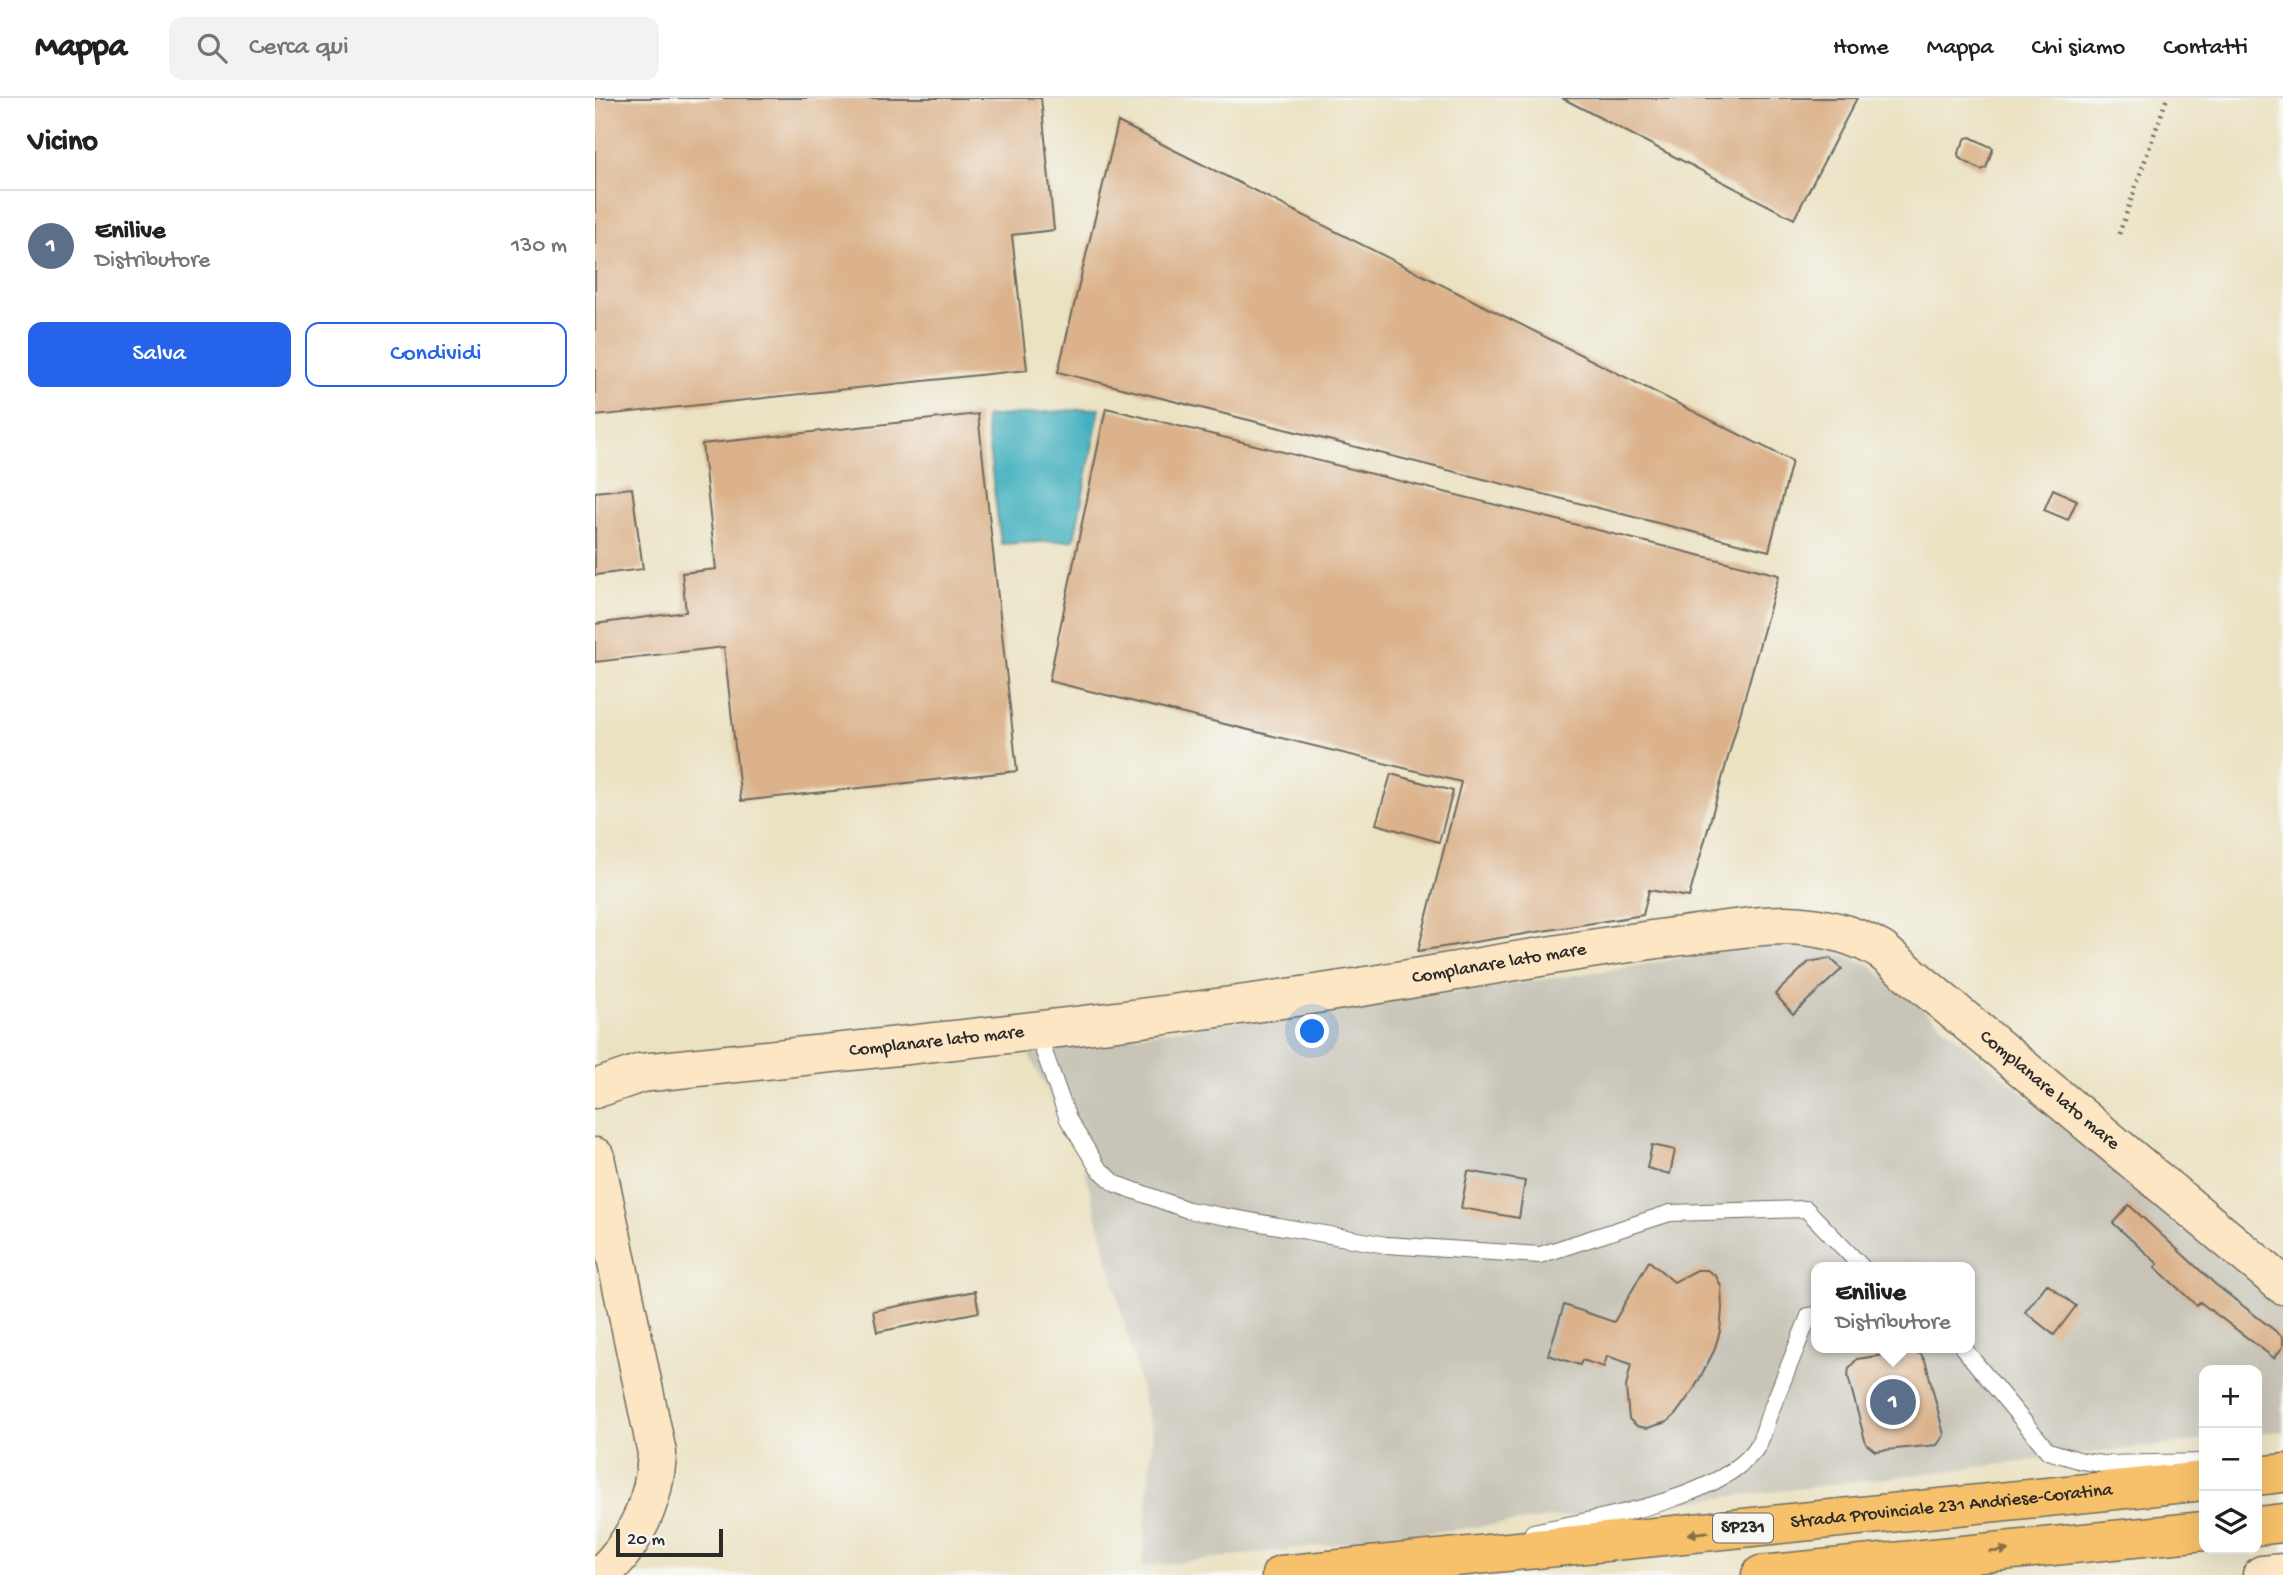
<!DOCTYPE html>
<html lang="it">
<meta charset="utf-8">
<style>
body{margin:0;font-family:"Gochi Hand",sans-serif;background:#f2f2f2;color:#202124}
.controls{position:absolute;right:21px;bottom:21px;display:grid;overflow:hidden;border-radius:14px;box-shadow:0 7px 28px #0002}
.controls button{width:63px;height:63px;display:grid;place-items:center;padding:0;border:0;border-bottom:2px solid #e0e0e0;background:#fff;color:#202124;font:35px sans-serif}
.scale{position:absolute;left:21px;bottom:18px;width:107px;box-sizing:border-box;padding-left:7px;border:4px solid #2b2b2b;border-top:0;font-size:19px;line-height:24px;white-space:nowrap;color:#2b2b2b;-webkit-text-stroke:5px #f6f6f2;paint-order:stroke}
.you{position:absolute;left:718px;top:934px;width:24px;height:24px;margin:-18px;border:5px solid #fff;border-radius:50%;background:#1a73e8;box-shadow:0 0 0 10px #1a73e833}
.badge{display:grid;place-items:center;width:46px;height:46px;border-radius:50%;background:#2563eb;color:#fff;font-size:23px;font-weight:700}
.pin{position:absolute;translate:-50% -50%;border:4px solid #fff;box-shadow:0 2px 7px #0006}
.popup{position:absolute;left:1216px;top:1164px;width:164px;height:91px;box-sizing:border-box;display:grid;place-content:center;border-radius:14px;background:#fff;filter:drop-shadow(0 2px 5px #0005);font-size:23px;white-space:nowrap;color:#757577}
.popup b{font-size:26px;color:#202124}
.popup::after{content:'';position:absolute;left:50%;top:100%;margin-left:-14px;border:14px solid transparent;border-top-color:#fff}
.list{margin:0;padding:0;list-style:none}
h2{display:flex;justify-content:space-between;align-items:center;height:91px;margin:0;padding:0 28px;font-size:30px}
h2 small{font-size:23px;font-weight:400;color:#757577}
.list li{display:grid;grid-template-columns:46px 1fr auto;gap:21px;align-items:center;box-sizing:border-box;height:112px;padding:0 28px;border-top:2px solid #e0e0e0}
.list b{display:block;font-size:26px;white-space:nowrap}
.list p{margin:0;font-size:23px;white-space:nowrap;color:#757577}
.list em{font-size:23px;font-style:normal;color:#757577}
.actions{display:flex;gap:14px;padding:21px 28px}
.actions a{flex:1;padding:16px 0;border:2px solid #2563eb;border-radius:14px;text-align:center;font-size:24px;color:#2563eb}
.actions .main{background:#2563eb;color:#fff}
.icon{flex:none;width:38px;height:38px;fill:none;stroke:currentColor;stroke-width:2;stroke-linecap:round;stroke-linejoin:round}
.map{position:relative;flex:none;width:1688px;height:1477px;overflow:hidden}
header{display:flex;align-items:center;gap:42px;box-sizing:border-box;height:98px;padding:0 35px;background:#fff;border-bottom:2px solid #e0e0e0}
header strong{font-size:33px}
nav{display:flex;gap:38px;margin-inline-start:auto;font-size:24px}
.search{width:490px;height:63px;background:#f2f2f2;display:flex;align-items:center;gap:18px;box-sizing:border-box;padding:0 24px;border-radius:14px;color:#757577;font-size:26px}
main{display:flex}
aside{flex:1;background:#fff}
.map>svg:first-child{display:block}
.industrial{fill:#c8c4b8;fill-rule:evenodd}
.water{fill:#43b1bf;stroke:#376e75;stroke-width:2}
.building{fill:#dbb28b}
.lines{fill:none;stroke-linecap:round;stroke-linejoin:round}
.lane-casing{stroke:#6e6b60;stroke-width:18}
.secondary-casing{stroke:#6e6b60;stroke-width:41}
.highway-casing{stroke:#6e6b60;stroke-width:41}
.path{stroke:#6e6b60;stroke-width:4.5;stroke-dasharray:2 5;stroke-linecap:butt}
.lane{stroke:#fff;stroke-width:16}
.secondary{stroke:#fce6c4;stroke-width:38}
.highway{stroke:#f7c06b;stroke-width:38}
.oneway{fill:#876e48}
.labels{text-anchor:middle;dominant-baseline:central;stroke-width:5;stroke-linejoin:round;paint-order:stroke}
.shield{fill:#f6f6f2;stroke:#686867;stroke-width:2}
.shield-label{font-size:18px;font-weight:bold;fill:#2b2b2b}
.street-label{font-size:19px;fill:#2b2b2b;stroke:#f6f6f2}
</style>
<header>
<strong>Mappa</strong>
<div class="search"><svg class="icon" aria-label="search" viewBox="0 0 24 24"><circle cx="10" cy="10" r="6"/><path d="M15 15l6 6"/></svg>Cerca qui</div>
<nav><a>Home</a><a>Mappa</a><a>Chi siamo</a><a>Contatti</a></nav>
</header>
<main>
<aside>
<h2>Vicino<small></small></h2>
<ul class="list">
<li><span class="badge" style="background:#5c6f8a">1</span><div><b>Enilive</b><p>Distributore</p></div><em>130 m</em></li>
</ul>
<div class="actions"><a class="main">Salva</a><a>Condividi</a></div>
</aside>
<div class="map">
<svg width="1688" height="1477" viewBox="0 0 1688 1477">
<rect width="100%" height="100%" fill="#f6f6f2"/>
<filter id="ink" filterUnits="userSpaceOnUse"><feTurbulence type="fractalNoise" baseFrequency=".0143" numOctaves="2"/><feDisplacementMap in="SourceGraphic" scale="14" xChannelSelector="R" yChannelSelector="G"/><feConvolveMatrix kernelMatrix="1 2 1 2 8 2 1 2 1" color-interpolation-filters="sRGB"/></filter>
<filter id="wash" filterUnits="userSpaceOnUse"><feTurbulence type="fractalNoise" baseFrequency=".00686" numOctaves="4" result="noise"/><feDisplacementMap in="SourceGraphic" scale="28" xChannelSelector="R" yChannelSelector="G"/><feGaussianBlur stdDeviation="1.57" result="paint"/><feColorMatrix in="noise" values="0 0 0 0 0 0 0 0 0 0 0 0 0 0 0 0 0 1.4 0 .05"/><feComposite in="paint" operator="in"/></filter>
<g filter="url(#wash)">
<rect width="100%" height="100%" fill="#ebe2c2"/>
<path class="industrial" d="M1166 846 1235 852 1275 867 1688 1211V1333L1662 1336V1272H1609V1342L547 1469 558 1337 485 1053 431 952 1025 871ZM1221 1169H1375V1250H1221Z"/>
<path class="water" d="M505 310 479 442 406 446 390 319Z"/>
<g id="blocks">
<path class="building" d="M0 0H446L459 132 417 137 432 272 0 318Z
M967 0H1262L1199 121Z
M523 24 1197 363 1174 453 463 274Z
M1375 39 1398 50 1391 70 1386 72 1364 60 1363 55 1371 40Z
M511 310 1184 477 1094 799 1054 792 1048 817 823 853 866 684 454 583Z
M383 316 422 673 146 703 129 549 0 564V526L91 514 87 475 121 471 107 346Z
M37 390 48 471 0 477V394Z
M1458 391 1482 402 1473 422 1449 412Z
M796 676 858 693 844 744 781 726Z
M1235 860 1247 871 1198 916 1180 896 1214 864Z
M1057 1047 1080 1052 1075 1076 1052 1070Z
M873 1073 930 1083 924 1120 866 1110Z
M1534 1107 1620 1186 1688 1239V1249L1679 1260 1605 1204 1601 1207 1560 1169 1563 1166 1518 1125Z
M1054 1163 1079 1184 1102 1172H1112L1121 1178 1126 1188 1127 1211 1125 1233 1119 1253 1099 1291 1080 1317 1072 1324 1052 1330 1042 1328 1034 1321 1031 1289 1036 1266 1012 1258 1009 1269 987 1262 985 1267 953 1257 969 1207 1019 1224Z
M1452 1186 1481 1208 1459 1237 1430 1214Z
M380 1193 384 1214 282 1234 278 1213Z
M1315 1253 1326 1256 1331 1265 1349 1337 1342 1347 1280 1353 1271 1346 1253 1278 1254 1270 1262 1261Z"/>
</g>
</g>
<g filter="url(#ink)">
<use href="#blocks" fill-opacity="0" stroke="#6e6b60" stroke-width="2"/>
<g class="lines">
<defs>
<path id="lane" d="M442 934 473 1021 503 1070 521 1086 593 1112 791 1147 945 1157 1075 1115 1211 1111 1267 1169
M1368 1250 1453 1353 1487 1363 1508 1366 1609 1364
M938 1434C998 1421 1121 1403 1160 1352 1167 1343 1170 1328 1174 1317 1187 1284 1201 1251 1214 1218L1221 1217"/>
<g id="secondary">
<path id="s1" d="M0 991 46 975C285 950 523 927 760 890 866 873 971 853 1078 839 1115 835 1153 827 1191 827 1225 828 1258 835 1287 853L1688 1187"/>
<path d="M0 1059 62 1355C60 1402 41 1445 6 1477"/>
<path d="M1667 1477 1688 1475"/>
</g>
<g id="highway">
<path d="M1662 1378 1688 1375"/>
<path d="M1662 1428 1688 1425"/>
<path id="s2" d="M686 1477 1609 1383"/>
<path d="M1166 1477 1609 1433"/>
</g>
</defs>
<use href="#lane" class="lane-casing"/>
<use href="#secondary" class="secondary-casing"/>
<use href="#highway" class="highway-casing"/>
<path class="path" d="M1524 136 1572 0"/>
<use href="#lane" class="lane"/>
<use href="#secondary" class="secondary"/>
<use href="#highway" class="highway"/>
</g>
<defs><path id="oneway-solid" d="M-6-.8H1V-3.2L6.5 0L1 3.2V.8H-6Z" transform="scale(1.75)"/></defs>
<g class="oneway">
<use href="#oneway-solid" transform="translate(1103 1435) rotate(174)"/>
<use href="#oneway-solid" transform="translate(1404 1453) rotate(-6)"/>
</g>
</g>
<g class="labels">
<rect class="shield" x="1118" y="1415.5" width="60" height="29" rx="5"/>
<g class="shield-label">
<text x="1148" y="1430">SP231</text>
</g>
<g class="street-label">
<text stroke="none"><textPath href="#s1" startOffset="914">Complanare lato mare</textPath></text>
<text stroke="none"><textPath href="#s1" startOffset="346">Complanare lato mare</textPath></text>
<text stroke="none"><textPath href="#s1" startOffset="1522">Complanare lato mare</textPath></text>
<text stroke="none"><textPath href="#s2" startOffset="674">Strada Provinciale 231 Andriese-Coratina</textPath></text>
</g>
</g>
</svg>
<div class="controls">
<button>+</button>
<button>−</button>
<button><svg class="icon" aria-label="layers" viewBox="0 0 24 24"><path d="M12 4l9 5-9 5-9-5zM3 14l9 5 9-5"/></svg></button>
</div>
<div class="scale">20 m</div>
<div class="you"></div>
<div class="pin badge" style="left:1298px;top:1304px;background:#5c6f8a">1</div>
<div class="popup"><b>Enilive</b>Distributore</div>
</div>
</main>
